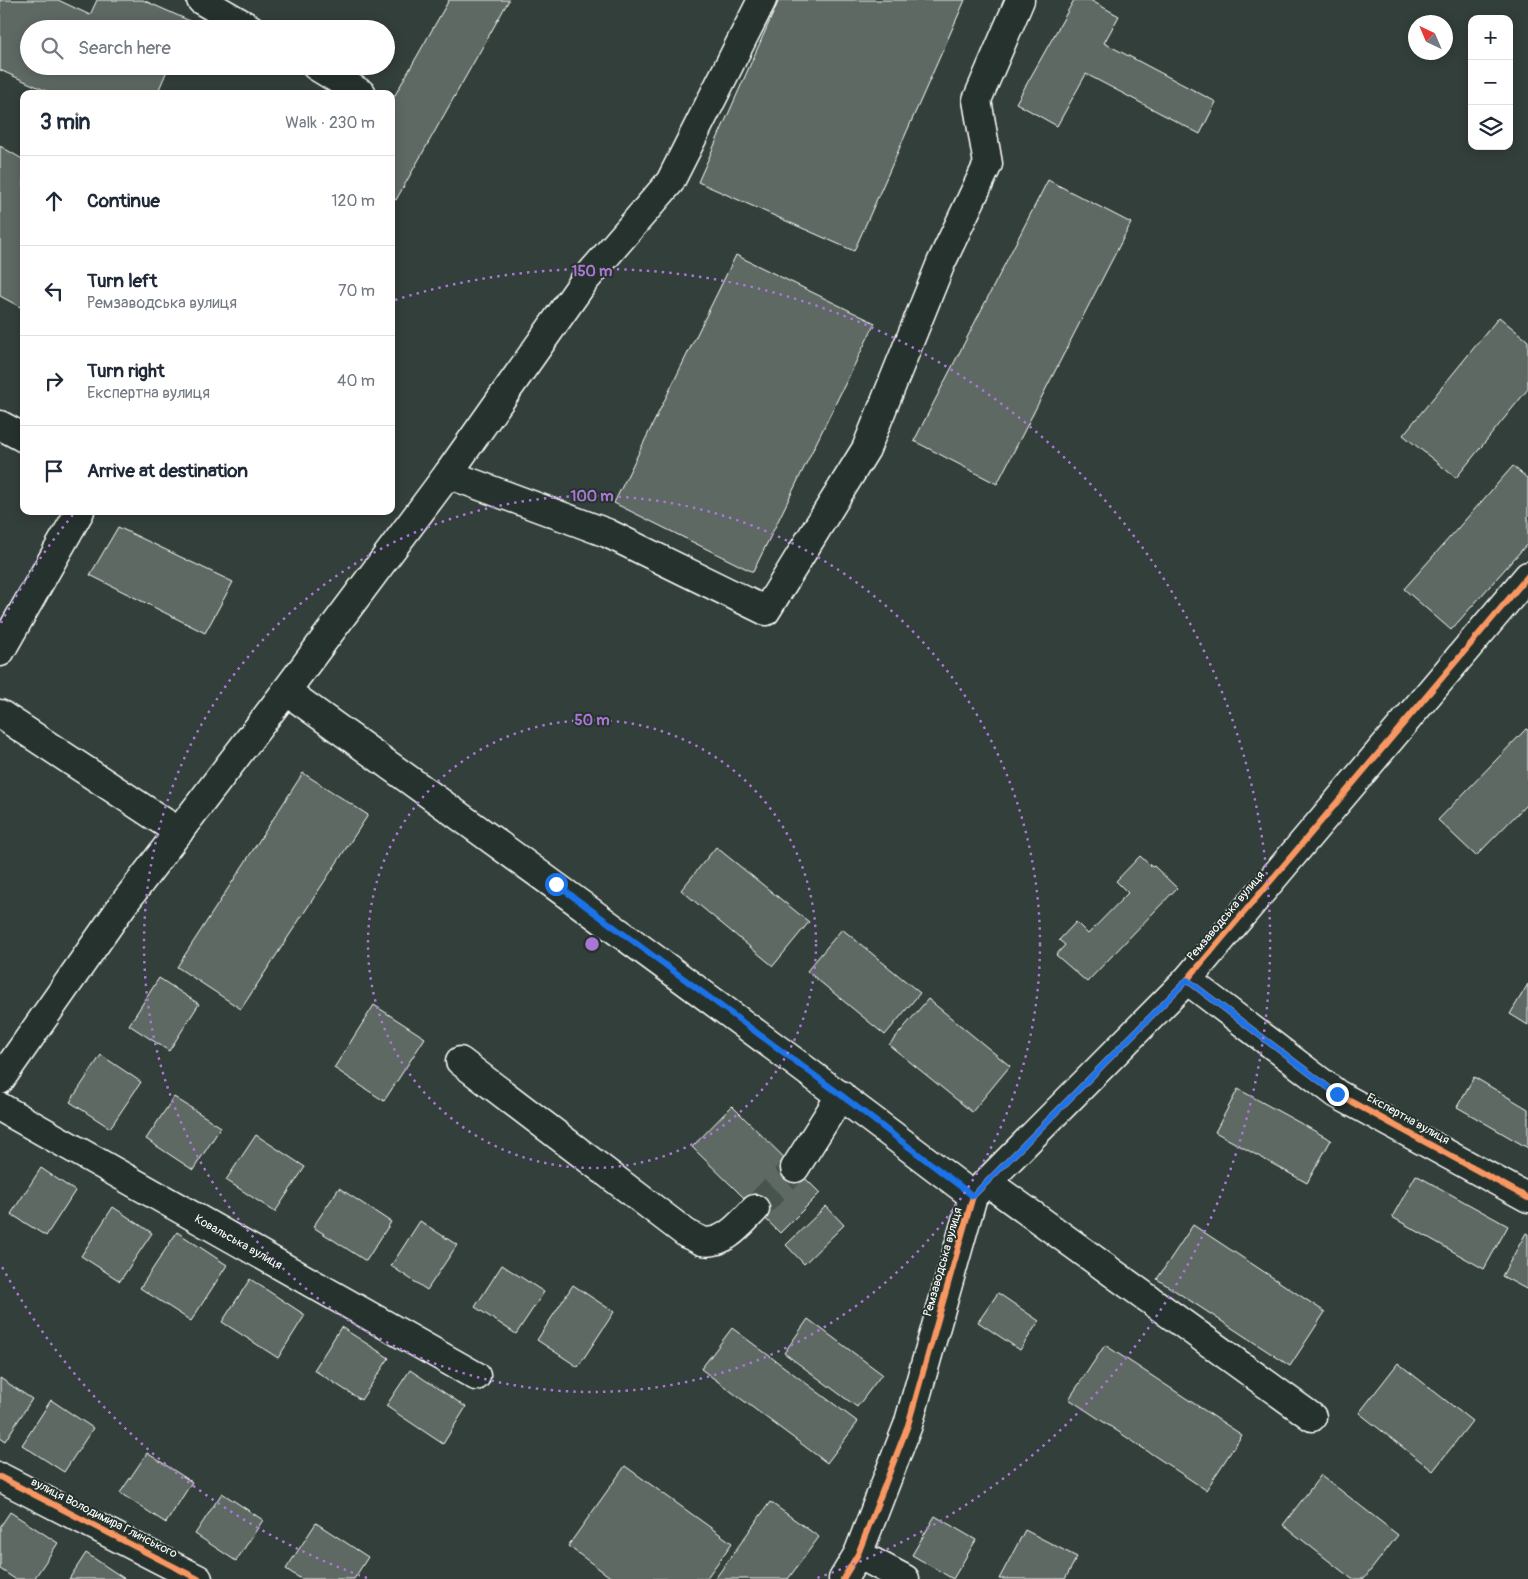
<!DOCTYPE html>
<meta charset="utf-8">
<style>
body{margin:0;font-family:Pangolin,sans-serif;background:#f2f2f3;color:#1f2937}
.controls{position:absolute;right:15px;top:15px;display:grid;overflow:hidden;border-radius:10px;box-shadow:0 2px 12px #0003}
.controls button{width:45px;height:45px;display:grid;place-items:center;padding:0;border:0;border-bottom:1px solid #e0e1e3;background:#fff;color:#1f2937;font:25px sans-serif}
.compass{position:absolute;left:1408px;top:15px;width:45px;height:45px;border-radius:50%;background:#fff;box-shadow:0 2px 12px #0003;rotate:316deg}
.stop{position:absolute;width:15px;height:15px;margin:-11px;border:4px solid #1a73e8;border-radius:50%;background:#fff}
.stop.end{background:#1a73e8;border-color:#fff;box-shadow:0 1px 5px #0008}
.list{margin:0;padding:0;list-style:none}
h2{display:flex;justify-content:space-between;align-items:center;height:65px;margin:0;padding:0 20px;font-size:21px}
h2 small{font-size:16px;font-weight:400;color:#747a83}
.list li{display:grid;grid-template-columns:32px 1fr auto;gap:15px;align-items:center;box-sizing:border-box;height:90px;padding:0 20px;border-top:1px solid #e0e1e3}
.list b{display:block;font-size:19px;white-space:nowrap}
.list p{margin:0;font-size:16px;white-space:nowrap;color:#747a83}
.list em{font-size:16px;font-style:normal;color:#747a83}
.icon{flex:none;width:28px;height:28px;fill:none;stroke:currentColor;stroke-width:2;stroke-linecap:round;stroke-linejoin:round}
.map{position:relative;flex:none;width:1528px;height:1579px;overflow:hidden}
.search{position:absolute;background:#fff;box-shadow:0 2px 12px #0003;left:20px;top:20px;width:375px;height:55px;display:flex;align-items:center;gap:12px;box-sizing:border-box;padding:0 18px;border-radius:28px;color:#747a83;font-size:19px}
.panel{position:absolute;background:#fff;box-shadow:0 2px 12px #0003;left:20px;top:90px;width:375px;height:425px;border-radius:10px}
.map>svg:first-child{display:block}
.building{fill:#5f6964;stroke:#fff}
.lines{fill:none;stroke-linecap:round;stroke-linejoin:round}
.minor-tunnel{stroke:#47524e;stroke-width:28;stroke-dasharray:28 14;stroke-linecap:butt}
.minor-casing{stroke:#fff;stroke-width:31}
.minor{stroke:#26332d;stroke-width:28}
.cycleway-casing{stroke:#26332d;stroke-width:9}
.cycleway{stroke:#f99763;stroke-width:6}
.route{stroke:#1a73e8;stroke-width:6}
.ring{fill:none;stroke:#a976d5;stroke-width:2.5;stroke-dasharray:2.5 5}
.labels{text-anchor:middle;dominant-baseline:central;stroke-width:4;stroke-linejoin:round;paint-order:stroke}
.street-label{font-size:12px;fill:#fff;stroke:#26332d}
.centre{fill:#a976d5;stroke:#26332d;stroke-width:2.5}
.ring-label{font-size:15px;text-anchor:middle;font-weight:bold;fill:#a976d5;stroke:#26332d;stroke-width:4;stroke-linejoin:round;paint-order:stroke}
</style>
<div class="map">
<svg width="1528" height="1579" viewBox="0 0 1528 1579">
<rect width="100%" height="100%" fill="#333f3a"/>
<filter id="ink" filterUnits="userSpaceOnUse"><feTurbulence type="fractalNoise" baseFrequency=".02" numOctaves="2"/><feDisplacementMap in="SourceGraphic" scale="10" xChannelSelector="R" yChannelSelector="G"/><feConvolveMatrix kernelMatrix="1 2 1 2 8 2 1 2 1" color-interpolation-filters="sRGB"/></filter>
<g filter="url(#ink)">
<path class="building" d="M0 0H58L90 15 97 0H143L190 21 186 29H29V66H169L157 94H53L0 70Z
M449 0H509L396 200 391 197V102Z
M779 0H965L854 251 698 182Z
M1074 0H1090L1119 16 1104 43 1216 102 1200 134 1086 74 1057 126 1016 103Z
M0 146 24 160V309L0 296Z
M1048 180 1131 223 997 484 914 441Z
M736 255 875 323 753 572 614 503Z
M1499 317 1528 341V389L1456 478 1403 435Z
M1513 466 1528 479V543L1451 630 1404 589Z
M118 527 233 582 205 633 90 575Z
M1526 729 1528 730V803L1476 856 1438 820Z
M303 773 368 815 241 1009 177 967Z
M716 847 809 922 773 966 681 890Z
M1140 856 1152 867 1154 866 1177 888 1087 982 1056 955 1065 945 1059 940 1076 922 1088 934 1128 893 1116 881Z
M842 929 920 993 885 1035 807 971Z
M159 978 199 1004 169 1051 129 1025Z
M1528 984V1025L1510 1014Z
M928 999 1010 1066 972 1112 889 1045Z
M374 1005 425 1038 384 1101 334 1068Z
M101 1055 141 1082 110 1128 70 1102Z
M1474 1077 1528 1109V1148L1457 1107Z
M1238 1089 1331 1140 1307 1183 1215 1132Z
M174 1097 221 1127 193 1170 146 1139Z
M732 1106 820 1193 780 1233 692 1147Z
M256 1135 305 1167 275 1212 226 1180Z
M41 1168 75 1191 46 1236 11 1214Z
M1416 1175 1508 1226 1484 1269 1392 1217Z
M339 1188 391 1222 366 1261 313 1227Z
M826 1206 844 1225 804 1264 786 1245Z
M113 1207 152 1233 120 1281 81 1256Z
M420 1221 457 1245 427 1290 391 1266Z
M1193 1225 1325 1312 1290 1366 1157 1279Z
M177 1232 227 1265 191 1321 140 1288Z
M1526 1233 1528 1234V1290L1502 1276Z
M502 1265 544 1292 516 1334 475 1307Z
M250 1279 305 1315 278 1358 222 1322Z
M573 1285 614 1312 578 1367 537 1340Z
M998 1293 1039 1321 1020 1350 978 1322Z
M808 1319 882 1374 857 1407 784 1353Z
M341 1327 389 1358 361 1400 314 1370Z
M732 1328 858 1422 827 1463 701 1369Z
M1105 1345 1242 1435 1206 1490 1069 1399Z
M1398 1363 1472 1421 1433 1471 1359 1413Z
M410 1370 466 1407 443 1444 386 1406Z
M0 1378 32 1399 5 1441 0 1438Z
M51 1400 93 1428 64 1472 22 1445Z
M147 1453 192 1482 166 1523 120 1493Z
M625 1466 732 1543 706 1579H613L568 1546Z
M1321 1475 1398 1535 1364 1579H1352L1283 1525Z
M222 1493 263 1520 236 1561 195 1534Z
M770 1502 819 1537 788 1579H715Z
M10 1512 58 1543 34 1579H15L0 1569V1527Z
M935 1516 976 1540 953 1579 912 1555Z
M316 1523 368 1557 354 1579H301L286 1569Z
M1025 1530 1077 1557 1065 1579H999Z
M86 1553 125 1579H69Z"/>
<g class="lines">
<path class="minor-tunnel" d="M755 1209 795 1168"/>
<defs>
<g id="minor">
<path d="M201 0 251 29"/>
<path d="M316 66 362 94"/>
<path d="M0 425 24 438"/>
<path d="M448 474 607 533 766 611 866 449 941 263 988 164 977 100 1020 0"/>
<path d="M0 652 80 511"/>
<path d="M286 691C517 857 747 1024 973 1196"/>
<path d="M0 714 179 832"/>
<path d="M1187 980 1337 1094 1528 1198"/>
<path d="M460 1061 687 1234C692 1236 697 1239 702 1241 724 1246 742 1222 755 1209"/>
<path d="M0 1080 122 906 286 691 448 474 585 280 670 182 762 0"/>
<path id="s1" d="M0 1107 476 1376"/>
<path d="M795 1168 841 1095"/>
<path d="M987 1182 1312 1417"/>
<path d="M0 1477 198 1579"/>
<path d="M858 1554 905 1579"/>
<path d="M843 1579 858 1554 908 1425 973 1196 1187 980 1528 576"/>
</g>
</defs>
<use href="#minor" class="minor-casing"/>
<use href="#minor" class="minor"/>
<defs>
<path id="cycleway" d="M1187 980 1337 1094 1528 1198
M0 1477 198 1579
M843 1579 858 1554 908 1425 973 1196 1187 980 1528 576"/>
</defs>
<use href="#cycleway" class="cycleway-casing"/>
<use href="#cycleway" class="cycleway"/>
</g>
</g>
<g class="lines" filter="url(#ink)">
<path class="route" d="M556 884 841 1095 973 1196 1187 980 1337 1094"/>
</g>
<g class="ring">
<circle cx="592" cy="944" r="224"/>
<circle cx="592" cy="944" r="448"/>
<path d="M367 1578A673 673 0 0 1 1 1265M1 623A673 673 0 0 1 76 511M395 300A673 673 0 0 1 817 1578"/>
</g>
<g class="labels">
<g class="street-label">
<text transform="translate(1226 916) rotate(-50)">Ремзаводська вулиця</text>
<text transform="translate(1408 1119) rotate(29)">Експертна вулиця</text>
<text stroke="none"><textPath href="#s1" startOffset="274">Ковальська вулиця</textPath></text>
<text transform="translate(943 1262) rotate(-74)">Ремзаводська вулиця</text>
<text transform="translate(104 1518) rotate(27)">вулиця Володимира Глинського</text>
</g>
</g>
<circle cx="592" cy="944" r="8" class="centre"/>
<g class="ring-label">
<text x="592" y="276">150 m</text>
<text x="592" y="501">100 m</text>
<text x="592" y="725">50 m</text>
</g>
</svg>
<div class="controls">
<button>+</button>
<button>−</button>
<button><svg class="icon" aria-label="layers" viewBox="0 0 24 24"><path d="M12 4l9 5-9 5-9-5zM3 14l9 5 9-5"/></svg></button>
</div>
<svg class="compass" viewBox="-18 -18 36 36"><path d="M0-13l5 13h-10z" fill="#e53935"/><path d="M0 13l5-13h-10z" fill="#747a83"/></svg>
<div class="stop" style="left:556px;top:884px"></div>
<div class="stop end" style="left:1337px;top:1094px"></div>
<div class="search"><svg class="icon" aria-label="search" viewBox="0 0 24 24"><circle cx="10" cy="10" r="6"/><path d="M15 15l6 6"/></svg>Search here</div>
<section class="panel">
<h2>3 min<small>Walk · 230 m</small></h2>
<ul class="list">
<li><svg class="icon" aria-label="ahead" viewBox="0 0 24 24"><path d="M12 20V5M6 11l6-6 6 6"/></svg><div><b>Continue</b></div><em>120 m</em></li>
<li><svg class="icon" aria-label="left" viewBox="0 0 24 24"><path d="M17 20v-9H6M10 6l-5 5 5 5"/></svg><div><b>Turn left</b><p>Ремзаводська вулиця</p></div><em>70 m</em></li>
<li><svg class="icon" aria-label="right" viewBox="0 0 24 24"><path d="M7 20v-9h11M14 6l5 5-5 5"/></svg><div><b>Turn right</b><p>Експертна вулиця</p></div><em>40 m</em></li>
<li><svg class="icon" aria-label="arrive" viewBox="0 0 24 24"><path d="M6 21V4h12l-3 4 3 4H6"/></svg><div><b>Arrive at destination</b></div></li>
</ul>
</section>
</div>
